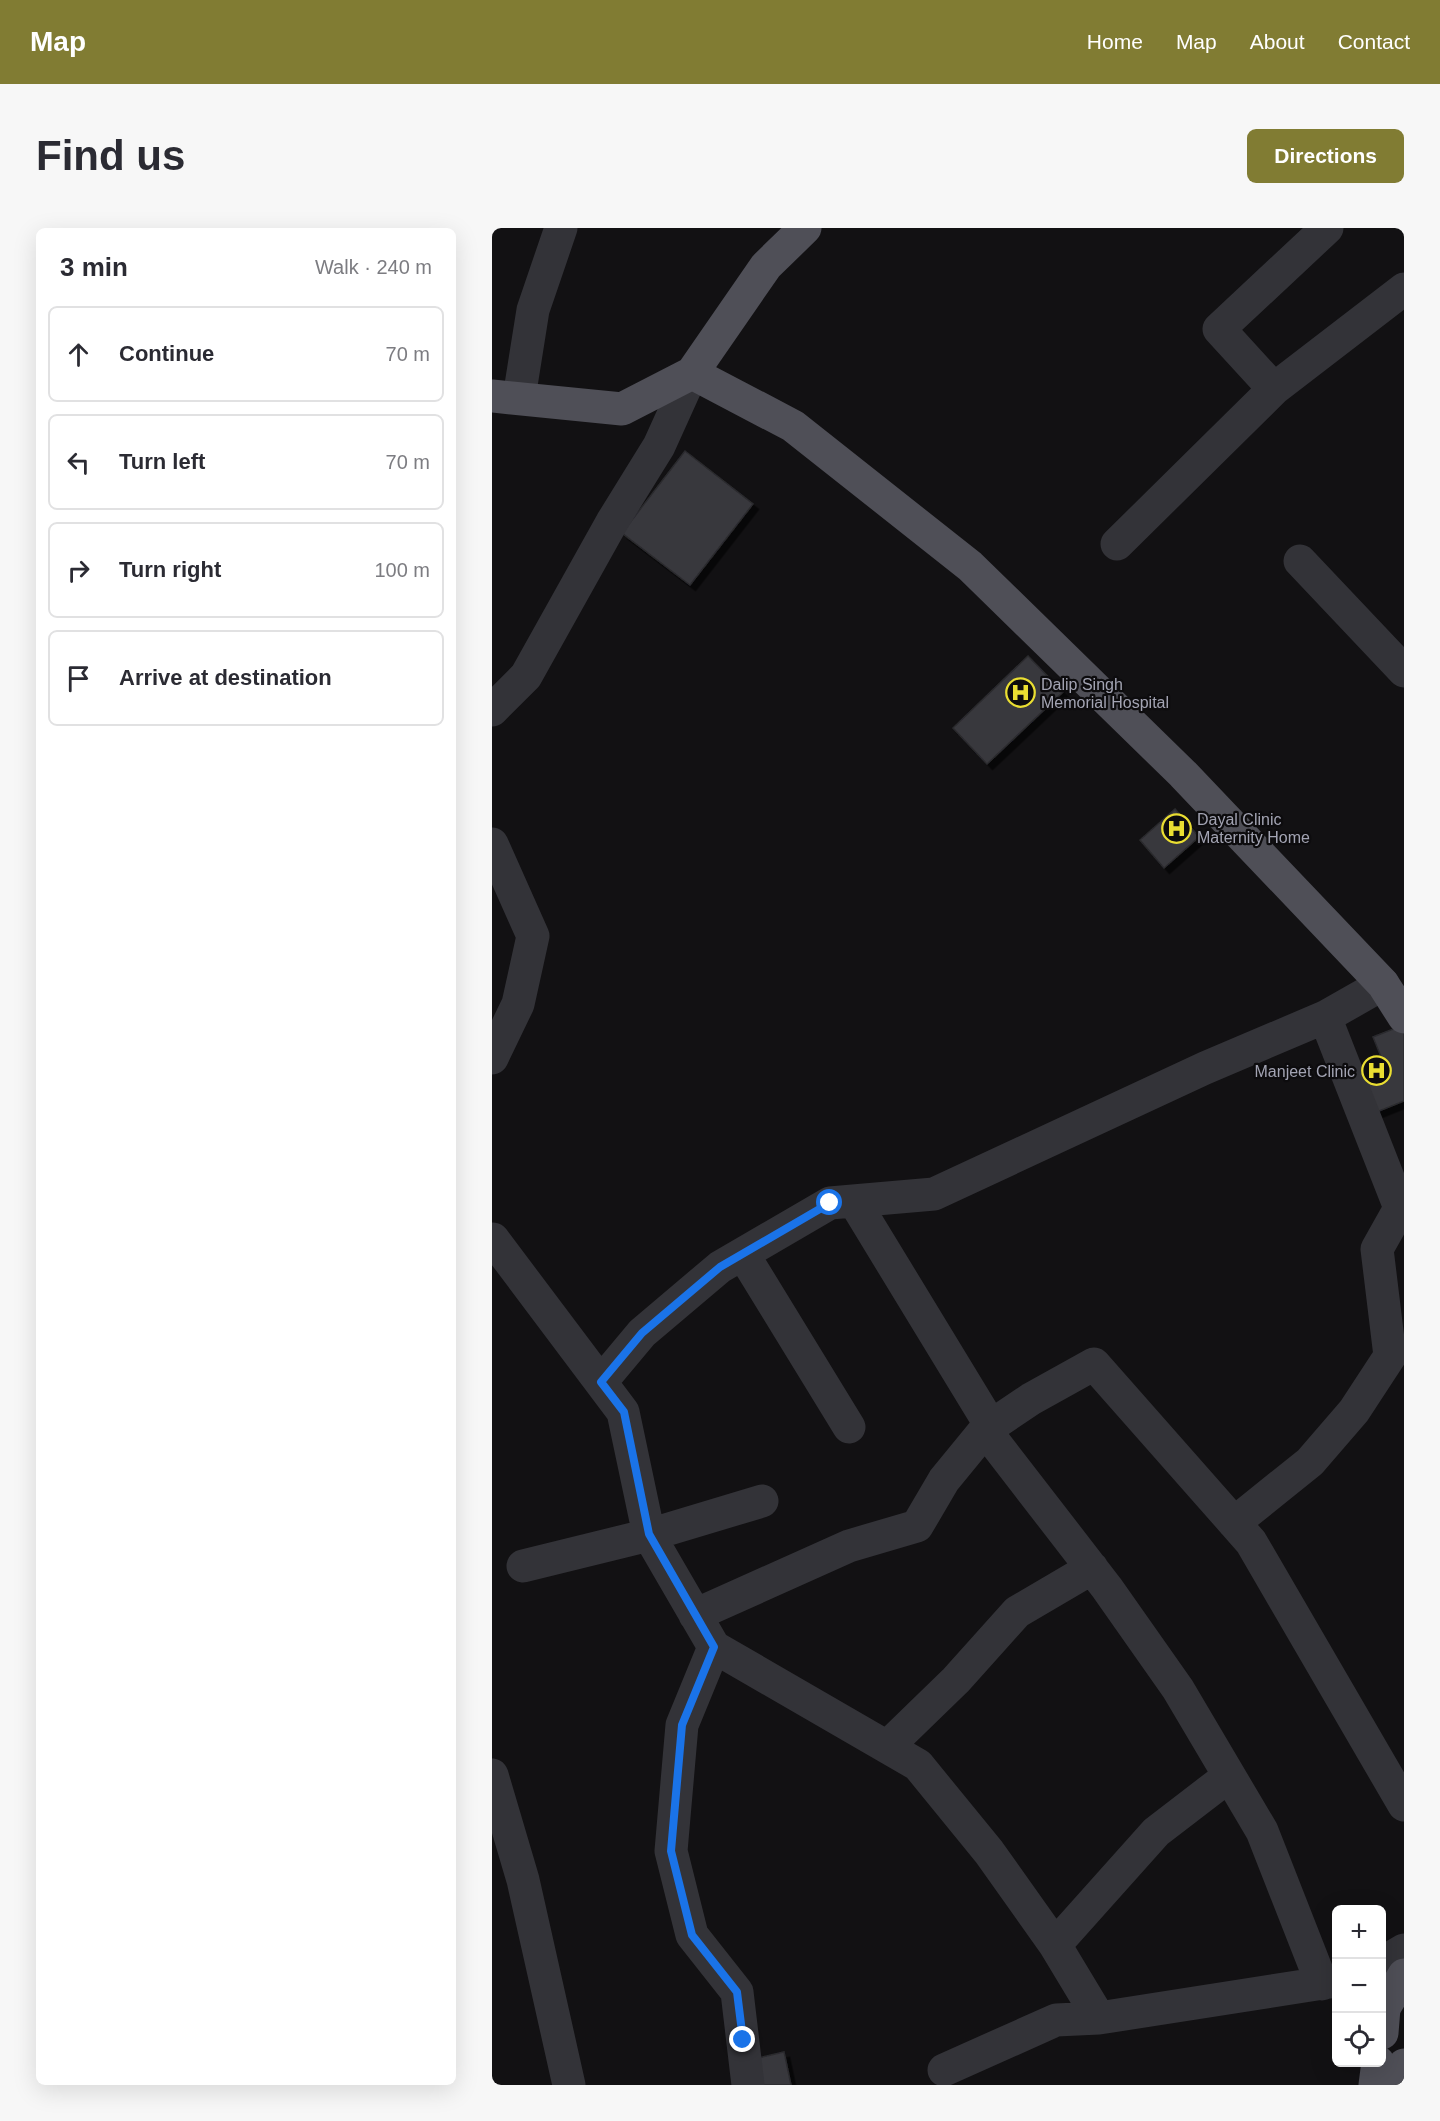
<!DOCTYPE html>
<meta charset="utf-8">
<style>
body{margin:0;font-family:Helvetica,sans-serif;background:#f7f7f7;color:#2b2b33}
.controls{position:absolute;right:18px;bottom:18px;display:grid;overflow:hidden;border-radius:9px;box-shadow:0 6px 24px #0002}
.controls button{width:54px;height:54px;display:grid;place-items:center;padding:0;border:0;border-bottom:2px solid #e1e1e2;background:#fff;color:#2b2b33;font:30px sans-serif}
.stop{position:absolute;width:18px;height:18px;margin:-14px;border:4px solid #1a73e8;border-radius:50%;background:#fff}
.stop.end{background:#1a73e8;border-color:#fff;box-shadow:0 2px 6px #0008}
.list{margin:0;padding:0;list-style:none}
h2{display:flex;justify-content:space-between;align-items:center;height:78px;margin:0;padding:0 24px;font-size:26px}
h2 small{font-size:20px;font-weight:400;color:#7c7c81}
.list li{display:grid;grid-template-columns:39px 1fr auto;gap:18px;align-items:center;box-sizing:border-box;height:96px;margin:0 12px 12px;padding:0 12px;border:2px solid #e1e1e2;border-radius:9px}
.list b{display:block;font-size:22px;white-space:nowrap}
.list em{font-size:20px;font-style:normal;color:#7c7c81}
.icon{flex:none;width:33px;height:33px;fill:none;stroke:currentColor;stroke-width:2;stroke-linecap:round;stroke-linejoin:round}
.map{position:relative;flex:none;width:912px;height:1857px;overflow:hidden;border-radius:9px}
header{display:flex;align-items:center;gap:36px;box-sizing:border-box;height:84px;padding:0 30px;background:#817c33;color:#fff}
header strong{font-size:28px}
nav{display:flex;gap:33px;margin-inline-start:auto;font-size:21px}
.intro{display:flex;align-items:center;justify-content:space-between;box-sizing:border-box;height:144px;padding:0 36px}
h1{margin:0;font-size:42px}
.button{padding:15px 27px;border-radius:9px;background:#817c33;color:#fff;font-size:21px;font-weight:700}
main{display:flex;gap:36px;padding:0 36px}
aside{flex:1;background:#fff;border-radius:9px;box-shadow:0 6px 24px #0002}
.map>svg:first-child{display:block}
.building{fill:#39383d;stroke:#2c2c2f;stroke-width:1.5;filter:url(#shadow)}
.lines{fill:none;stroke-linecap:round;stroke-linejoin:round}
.minor{stroke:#333338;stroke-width:33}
.major{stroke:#4f4f57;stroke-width:33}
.route{stroke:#1a73e8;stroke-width:8}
.labels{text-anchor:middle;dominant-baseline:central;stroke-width:4.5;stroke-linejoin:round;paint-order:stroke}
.poi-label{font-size:16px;fill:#a3a4b3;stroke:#0d0c0e;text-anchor:start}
</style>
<header>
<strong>Map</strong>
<nav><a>Home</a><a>Map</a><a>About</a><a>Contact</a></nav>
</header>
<div class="intro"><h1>Find us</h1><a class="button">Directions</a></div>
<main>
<aside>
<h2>3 min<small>Walk · 240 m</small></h2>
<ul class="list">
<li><svg class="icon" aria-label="ahead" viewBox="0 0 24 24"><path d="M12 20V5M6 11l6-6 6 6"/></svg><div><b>Continue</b></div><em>70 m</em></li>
<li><svg class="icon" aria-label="left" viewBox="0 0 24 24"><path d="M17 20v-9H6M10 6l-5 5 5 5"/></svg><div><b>Turn left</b></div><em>70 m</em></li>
<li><svg class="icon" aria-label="right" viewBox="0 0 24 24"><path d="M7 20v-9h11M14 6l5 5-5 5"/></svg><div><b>Turn right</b></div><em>100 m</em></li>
<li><svg class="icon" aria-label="arrive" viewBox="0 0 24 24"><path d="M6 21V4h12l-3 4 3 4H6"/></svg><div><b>Arrive at destination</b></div></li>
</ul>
</aside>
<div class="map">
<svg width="912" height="1857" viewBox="0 0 912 1857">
<defs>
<filter id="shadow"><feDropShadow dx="5.5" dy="5.5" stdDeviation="0" flood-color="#0009"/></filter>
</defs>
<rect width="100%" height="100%" fill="#121113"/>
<path class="building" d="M193 223 261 276 198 357 130 305Z
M536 428 571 464 495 536 461 500Z
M683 581 707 609 672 640 648 612Z
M909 798 912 806V873L882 885 865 841 890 831 881 809Z
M292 1824 299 1857H263L258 1832Z"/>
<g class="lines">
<path class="minor" d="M782 161 727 101 835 0
M27 170 41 82 69 0
M625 316 782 161 912 61
M808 333 912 443
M0 482 34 448 120 294 167 218 200 145
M0 616 41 708 26 776 0 830
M362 973 499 1198
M1 1011 131 1184 157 1307 222 1419 426 1537 497 1624 563 1717 607 1790
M251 1026 357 1199
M109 1154 150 1105 228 1039 338 975 442 966 713 840 833 789 891 756
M493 1202 615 1360 686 1461 770 1603 830 1756
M742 1295 818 1234 862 1183 898 1128 885 1021 908 980 833 789
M31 1338 157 1307 270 1273
M203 1387 357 1318 425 1298 452 1252 493 1202 539 1171 602 1136 759 1314 912 1577
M222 1419 190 1497 179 1623 200 1707 245 1764 256 1857
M395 1519 464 1452 525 1384 600 1340
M0 1547 31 1652 77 1857
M563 1717 664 1604 737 1548
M890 1735 912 1722
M452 1842 564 1792 607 1790 844 1753"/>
<path class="major" d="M200 145 301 198 478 338 691 546 891 756 912 789
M0 168 130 181 200 145 274 38 313 0
M890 1805 892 1780 912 1747
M883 1857 886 1834
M910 1857 912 1837"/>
</g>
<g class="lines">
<path class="route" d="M251 1812 245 1764 200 1707 179 1623 190 1497 222 1419 157 1306 132 1184 109 1154 150 1105 228 1039 338 975"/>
</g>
<defs>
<symbol id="hospital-ring" viewBox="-11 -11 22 22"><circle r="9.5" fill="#0d0c0e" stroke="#eade32" stroke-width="1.5"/><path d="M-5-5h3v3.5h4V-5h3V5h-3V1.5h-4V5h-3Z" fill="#eade32"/></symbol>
</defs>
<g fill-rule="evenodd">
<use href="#hospital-ring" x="512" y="448" width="33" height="33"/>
<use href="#hospital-ring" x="668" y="584" width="33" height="33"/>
<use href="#hospital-ring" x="868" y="826" width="33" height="33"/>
</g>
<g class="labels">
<g class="poi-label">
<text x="549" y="456">Dalip Singh<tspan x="549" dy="18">Memorial Hospital</tspan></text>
<text x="705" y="591">Dayal Clinic<tspan x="705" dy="18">Maternity Home</tspan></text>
<text x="863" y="843" text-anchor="end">Manjeet Clinic</text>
</g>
</g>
</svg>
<div class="controls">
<button>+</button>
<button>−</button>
<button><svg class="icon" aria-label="locate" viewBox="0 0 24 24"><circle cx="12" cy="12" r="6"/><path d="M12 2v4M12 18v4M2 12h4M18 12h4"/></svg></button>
</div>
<div class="stop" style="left:338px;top:975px"></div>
<div class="stop end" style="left:251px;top:1812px"></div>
</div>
</main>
